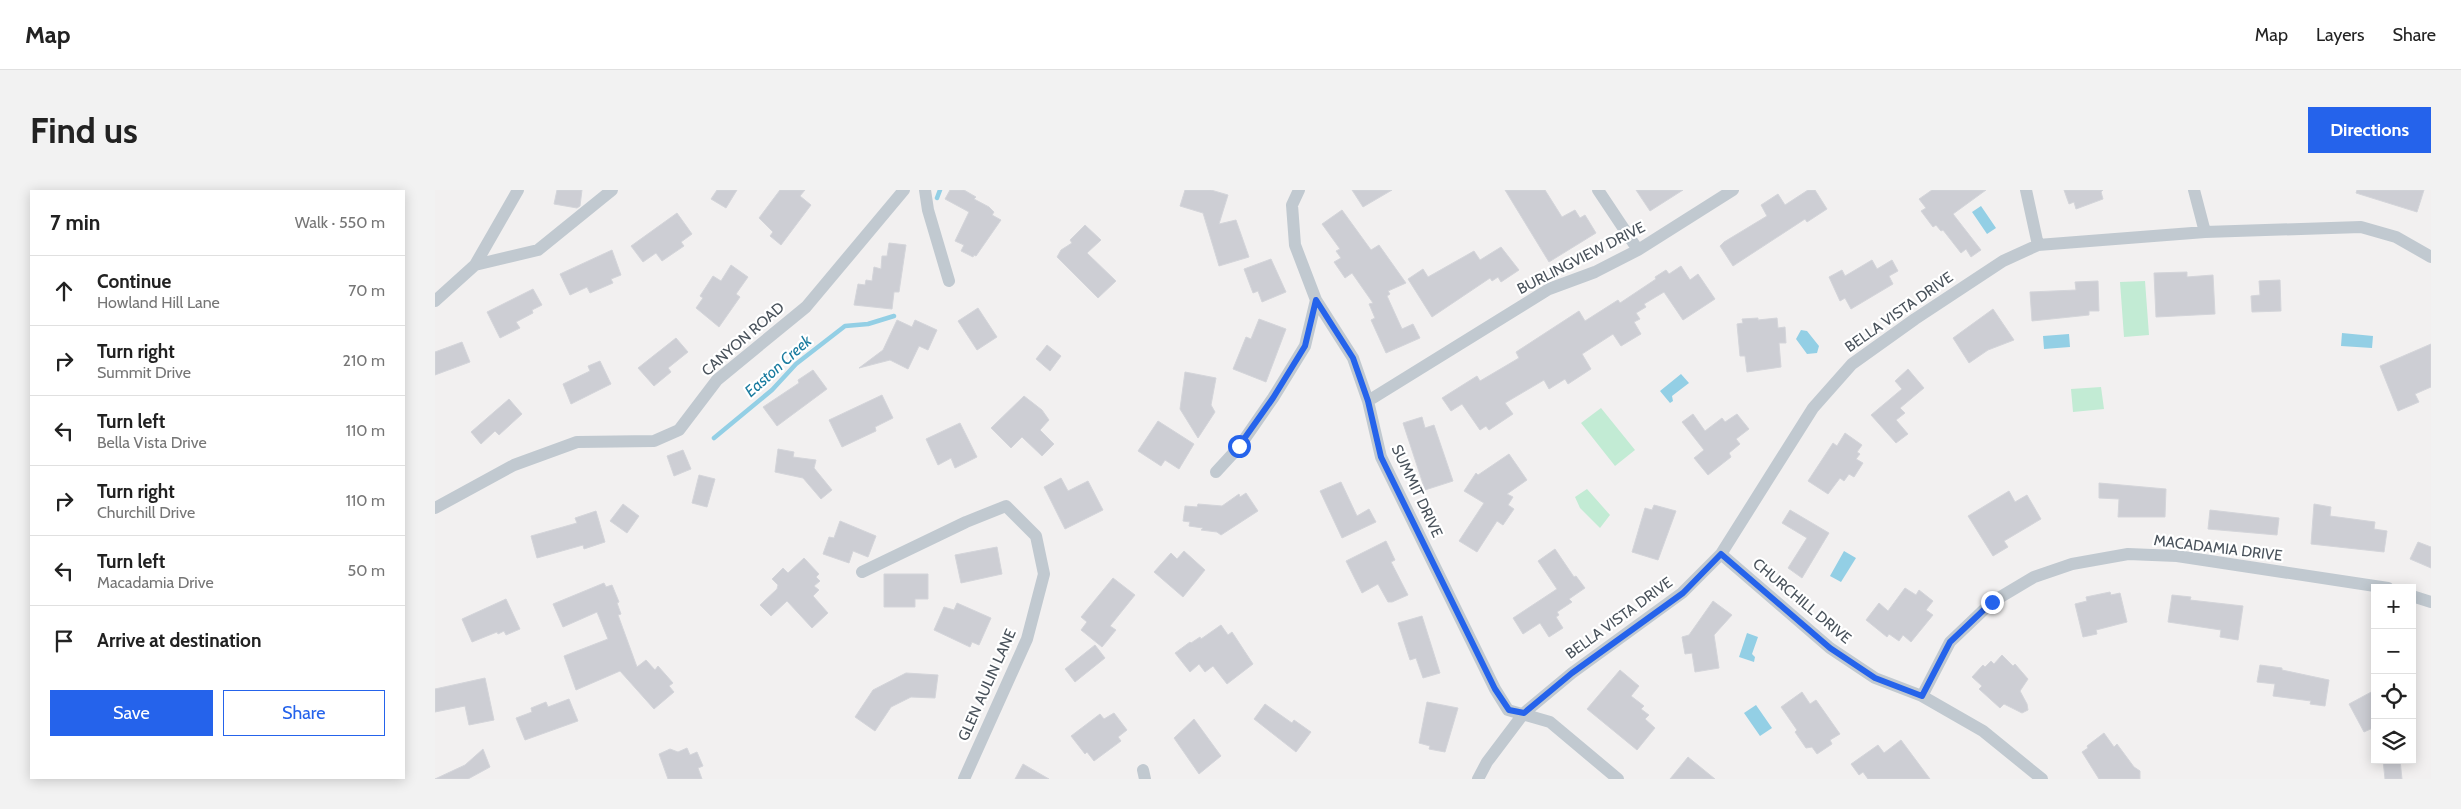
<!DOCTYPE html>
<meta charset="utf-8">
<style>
body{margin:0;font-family:Cabin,sans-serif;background:#f2f2f2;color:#222}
.controls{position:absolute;right:15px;bottom:15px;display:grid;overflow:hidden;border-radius:0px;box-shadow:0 2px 12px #0003}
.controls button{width:45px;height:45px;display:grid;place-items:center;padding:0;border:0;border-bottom:1px solid #e0e0e0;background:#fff;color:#222;font:25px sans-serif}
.stop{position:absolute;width:15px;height:15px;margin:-11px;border:4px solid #2563eb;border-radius:50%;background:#fff}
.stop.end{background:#2563eb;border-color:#fff;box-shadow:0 1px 5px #0008}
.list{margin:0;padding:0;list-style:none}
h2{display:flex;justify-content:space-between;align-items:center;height:65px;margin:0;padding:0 20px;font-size:21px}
h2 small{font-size:16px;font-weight:400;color:#767676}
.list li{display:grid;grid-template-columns:32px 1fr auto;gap:15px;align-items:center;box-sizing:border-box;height:70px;padding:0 20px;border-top:1px solid #e0e0e0}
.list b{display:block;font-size:19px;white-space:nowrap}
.list p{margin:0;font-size:16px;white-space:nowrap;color:#767676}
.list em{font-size:16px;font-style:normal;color:#767676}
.actions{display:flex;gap:10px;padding:15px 20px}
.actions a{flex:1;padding:11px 0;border:1px solid #2563eb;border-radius:0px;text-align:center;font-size:18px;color:#2563eb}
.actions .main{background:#2563eb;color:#fff}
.icon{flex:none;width:28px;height:28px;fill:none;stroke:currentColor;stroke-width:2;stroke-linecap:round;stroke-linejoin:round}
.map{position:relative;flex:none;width:1996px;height:589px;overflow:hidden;border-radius:0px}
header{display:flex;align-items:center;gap:30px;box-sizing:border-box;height:70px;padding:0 25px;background:#fff;border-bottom:1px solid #e0e0e0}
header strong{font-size:24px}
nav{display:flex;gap:28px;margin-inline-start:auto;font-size:18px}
.intro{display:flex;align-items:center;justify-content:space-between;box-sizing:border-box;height:120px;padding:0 30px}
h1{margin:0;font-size:35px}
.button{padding:12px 22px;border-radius:0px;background:#2563eb;color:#fff;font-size:18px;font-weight:700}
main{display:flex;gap:30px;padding:0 30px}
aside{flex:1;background:#fff;border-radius:0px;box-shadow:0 2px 12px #0003}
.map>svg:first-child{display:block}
.green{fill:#c2ebd4}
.water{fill:#93cfe5}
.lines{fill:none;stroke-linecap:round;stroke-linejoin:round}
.stream{stroke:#93cfe5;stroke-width:4.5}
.building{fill:#cdced4;stroke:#d4d5da}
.street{stroke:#c1c9d0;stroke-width:12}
.route{stroke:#2563eb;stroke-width:6}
.labels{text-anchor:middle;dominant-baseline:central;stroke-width:4.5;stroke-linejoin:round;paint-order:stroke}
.street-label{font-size:15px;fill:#49525b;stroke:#fff}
.water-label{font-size:16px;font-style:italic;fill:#197b9f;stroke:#fff}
</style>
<header>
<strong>Map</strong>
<nav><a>Map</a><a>Layers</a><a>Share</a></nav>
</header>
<div class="intro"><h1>Find us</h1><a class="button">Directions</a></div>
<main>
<aside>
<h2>7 min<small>Walk · 550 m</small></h2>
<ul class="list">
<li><svg class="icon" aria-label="ahead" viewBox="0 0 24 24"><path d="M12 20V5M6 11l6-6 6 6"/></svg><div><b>Continue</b><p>Howland Hill Lane</p></div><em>70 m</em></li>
<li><svg class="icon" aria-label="right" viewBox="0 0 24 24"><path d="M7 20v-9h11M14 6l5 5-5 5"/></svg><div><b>Turn right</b><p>Summit Drive</p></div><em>210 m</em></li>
<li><svg class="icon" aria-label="left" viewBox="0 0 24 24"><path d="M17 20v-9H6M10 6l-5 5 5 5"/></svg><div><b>Turn left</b><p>Bella Vista Drive</p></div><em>110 m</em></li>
<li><svg class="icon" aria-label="right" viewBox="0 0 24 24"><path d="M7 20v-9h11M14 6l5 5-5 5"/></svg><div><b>Turn right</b><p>Churchill Drive</p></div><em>110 m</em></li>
<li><svg class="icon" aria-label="left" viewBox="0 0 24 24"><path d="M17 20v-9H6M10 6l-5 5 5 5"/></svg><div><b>Turn left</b><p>Macadamia Drive</p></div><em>50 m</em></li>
<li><svg class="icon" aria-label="arrive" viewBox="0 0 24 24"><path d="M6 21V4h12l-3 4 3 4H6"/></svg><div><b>Arrive at destination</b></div></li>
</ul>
<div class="actions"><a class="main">Save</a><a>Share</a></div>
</aside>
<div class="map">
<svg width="1996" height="589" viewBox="0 0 1996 589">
<rect width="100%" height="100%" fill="#f2f0f0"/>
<path class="green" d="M1710 91 1714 145 1689 147 1685 92Z
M1666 197 1669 219 1638 222 1636 199Z
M1166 218 1200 260 1180 276 1146 233Z
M1152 299 1175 325 1165 338 1145 318 1140 307Z"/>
<path class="water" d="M1546 16 1561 38 1552 44 1537 22Z
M1366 140 1372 141 1384 156 1382 163 1372 164 1361 149Z
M1907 143 1938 146 1937 158 1906 156Z
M1634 144 1635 157 1609 159 1608 146Z
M1246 184 1254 193 1237 206 1238 211 1235 213 1225 201Z
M1409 361 1421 368 1406 392 1395 386Z
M1312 443 1323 447 1317 464 1320 467 1319 472 1304 467Z
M1321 515 1337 538 1325 546 1309 523Z"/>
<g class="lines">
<path class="stream" d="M502 8 505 0
M279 248 337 200 361 174 410 136 433 134 459 126"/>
</g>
<path class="building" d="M122 0H147L145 16 142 18 119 14Z
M282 0H302L291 18 276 9Z
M345 0H370L365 6 376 15 346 55 335 46 338 42 324 28Z
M515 0H529L541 7 539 9 554 17 559 22 557 25 566 30 541 66 539 65 538 67 526 61 529 55 520 51 534 22 510 9Z
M750 0H776L793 5 784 34 801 30 814 67 784 76 768 23 745 16Z
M917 0H957L928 17Z
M1070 0H1110L1127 27 1140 20 1145 28 1150 25 1161 43 1114 72Z
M1201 0H1248L1215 21Z
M1373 0H1380L1392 19 1372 32 1370 29 1298 76 1285 56 1289 52 1332 26 1326 15 1343 4 1350 15Z
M1497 0H1551L1518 24 1546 60 1536 67 1531 59 1526 63 1508 40 1506 41 1501 35 1498 37 1486 21 1491 18 1484 9Z
M1629 0H1668L1666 2 1668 9 1641 19 1639 12 1634 14Z
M1922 0H1989L1982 22 1921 3Z
M907 20 936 60 944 55 971 93 953 101 955 104 952 106 967 139 978 134 985 148 951 163 936 130 940 128 934 114 938 113 917 83 910 88 899 72 906 68 901 61 905 59 887 34Z
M242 23 257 44 246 52 249 56 227 71 221 63 208 72 196 56Z
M650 35 666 50 652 63 681 91 663 108 622 67 626 60 637 53 635 50Z
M454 53 471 55 464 102H459L457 119 419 115 423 94 430 95 431 90 437 91 439 77 446 79 447 66H452Z
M1066 57 1084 80 1066 92 1063 87 1057 91 1055 88 997 127 973 89 988 79 993 87 1039 61 1045 70Z
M177 60 186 85 176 89 178 93 155 103 152 97 135 105 125 84Z
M836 69 851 102 827 112 823 101 818 103 809 79Z
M1437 70 1442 79 1457 70 1463 81 1454 86 1458 94 1416 119 1410 108 1405 111 1394 87 1407 80 1410 86Z
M296 75 313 87 301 104 305 107 284 137 261 118 268 108 265 106 278 86 286 91Z
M1246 76 1255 90 1263 84 1280 109 1248 130 1229 102 1209 114 1211 117 1201 123 1205 129 1199 132 1206 144 1186 156 1178 144 1147 164 1156 179 1133 194 1130 189 1114 199 1109 190 1070 213 1078 224 1054 240 1051 236 1045 240 1027 214 1016 221 1007 208 1042 186 1045 191 1084 168 1081 162 1144 121 1150 131 1183 110 1185 113 1221 89 1220 87 1231 80 1234 84Z
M1752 82V87L1778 85 1780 124 1721 127 1719 83Z
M1845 90 1846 121 1817 122 1816 106 1825 105 1824 91Z
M1663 91 1664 121H1654V125L1597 131 1595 102 1641 100 1640 92Z
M98 99 107 115 97 120 98 123 81 132 85 138 65 148 52 122Z
M543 118 562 147 542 160 523 131Z
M1558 119 1579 150 1553 160 1534 173 1518 148Z
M1323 128V130L1342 128 1343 138 1350 137 1351 153H1344L1346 177 1312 182 1310 166H1305L1302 134 1308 133 1307 129Z
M824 129 851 139 831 192 798 179 811 147 816 149Z
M462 130 477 137 480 130 502 140 493 160 484 156 473 179 455 170 424 178 448 160Z
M241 148 253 162 233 178 236 182 219 196 203 178Z
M27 152 35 172 0 185V162Z
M1996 154V197L1980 204 1984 212 1963 221 1945 176Z
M612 155 626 166 615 181 601 169Z
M165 171 176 194 136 214 128 194 155 181 153 176Z
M1473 179 1489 198 1465 218 1470 223 1461 230 1473 244 1461 253 1436 225 1467 199 1460 191Z
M378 180 392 199 342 236 328 217 364 193 363 190Z
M750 182 781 188 776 215 780 222 763 248 745 219Z
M447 205 458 228 440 237 441 241 407 257 394 230Z
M589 206 607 220 614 230 605 240 619 254 607 266 587 247 576 258 556 238Z
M74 209 87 224 64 245 60 241 46 254 36 242Z
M1258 224 1270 241 1287 228 1290 232 1302 224 1314 239 1301 249 1305 254 1294 263 1296 267 1273 285 1259 268 1269 260 1247 232Z
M987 227 990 238 999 235 1018 291 990 300 968 233Z
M723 231 759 254 744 279 730 270 726 276 703 261Z
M525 233 542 267 520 278 516 268 503 275 491 249Z
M1410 243 1427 255 1422 262 1425 264 1421 269 1428 273 1419 287 1414 284 1409 291 1405 288 1393 304 1373 291 1398 253 1402 256Z
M343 259 359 262 358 267 381 270 379 278 397 300 386 309 368 288 340 282Z
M248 260 256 279 239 286 232 266Z
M1074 264 1092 290 1072 304 1078 307 1073 315 1079 319 1068 335 1062 331 1042 362 1024 351 1049 313 1029 301 1041 283 1043 285Z
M264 285 280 289 272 317 257 313Z
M626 288 633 301 653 291 668 320 630 339 609 297Z
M906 292 922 326 934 319 941 332 907 348 885 301Z
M1664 293 1731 299 1730 327H1683L1684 309 1664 308Z
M1574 301 1580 312 1592 305 1606 329 1569 351 1573 357 1558 366 1533 326Z
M811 303 823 321 786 345 782 342 766 340 768 338 754 336 755 332 748 331 750 316 762 317 763 314 787 316 804 304 805 307Z
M188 314 204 326 192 343 175 331Z
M1879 314 1896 317 1895 326 1940 332 1939 339 1952 341 1949 362 1876 354Z
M1219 315 1241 321 1223 370 1197 362 1210 318 1217 320Z
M1355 320 1394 343 1367 388 1353 378 1372 348 1347 333Z
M1775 320 1844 328 1842 345 1773 339Z
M161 321 170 352 149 359 148 355 102 368 96 346 142 333 140 328Z
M405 331 441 346 433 367 418 361 414 373 388 364 394 347 399 348Z
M951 351 960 370 956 372 973 405 957 412H953L943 394 927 403 911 371Z
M1983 352 1996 357V378L1975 369Z
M562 357 567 384 526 393 520 365Z
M1120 359 1139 387 1141 386 1150 398 1134 409 1137 412 1122 422 1124 425 1121 427 1128 438 1114 447 1105 433 1088 444 1078 428 1122 399 1103 371Z
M749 361 770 380 748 407 719 382 736 363 742 369Z
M369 368 384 384 381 387 385 391 379 396 384 400 378 406 393 423 377 438 352 411 336 426 325 415 342 399 343 395 337 389 348 378 353 383Z
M449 384H493V409H480V417H449Z
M678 388 700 405 675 436 681 440 667 457 646 440 652 432 646 427Z
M169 393 171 397 177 395 184 412 182 413 186 424 183 425 202 477 211 470 220 480 223 476 238 493 234 496 239 502 219 519 185 481 141 500 129 466 173 449 162 422 128 437 118 414Z
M1470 398 1481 405 1484 400 1498 411 1491 420 1498 425 1476 452 1468 445 1464 451 1454 444 1452 447 1431 430 1444 413 1453 421Z
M1675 402 1676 405 1685 403 1692 432 1661 440 1662 444 1648 447 1640 414 1652 411 1651 407Z
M1737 405 1756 407 1755 410 1808 416 1803 450 1785 447 1786 440 1733 432Z
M71 409 85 439 71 445 69 441 63 444 62 442 37 452 27 429Z
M1278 411 1297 425 1279 445 1284 478 1260 482 1257 463 1250 464 1247 447 1254 445Z
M522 413 556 428 544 455 537 452 535 457 499 440 509 417 519 420Z
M987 426 1005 483 988 488 981 468 975 470 963 433Z
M786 435 793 445 797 442 818 474 792 494 778 476 770 482 764 474 755 482 740 463 755 452 756 453 765 447 766 449Z
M660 455 670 468 640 492 630 479Z
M1567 465 1578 476 1580 474 1593 489 1585 501 1592 514 1593 520 1587 523 1569 514 1565 518 1544 499 1547 496 1537 487 1548 475 1550 477 1556 471 1559 474Z
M1825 475 1847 478V480L1894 490 1890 516 1875 514 1876 511 1838 506 1840 494 1822 492Z
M1185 480 1204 496 1196 506 1209 516 1206 519 1214 525 1210 529 1220 538 1202 560 1152 519Z
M471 483 503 485 500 508 476 507 456 517 440 541 420 527 438 500Z
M50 488 59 530 34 535 30 516 0 522V499Z
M1940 500V537L1929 542 1914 514Z
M1367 502 1375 514 1381 510 1405 544 1395 550 1397 554 1382 564 1377 557 1371 558 1360 542 1362 540 1346 517Z
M134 509 143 531 90 550 81 528 97 522 96 518 111 512 113 517Z
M992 512 1023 518 1010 562 994 559 995 556 984 553Z
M830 514 857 533 859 530 876 542 861 562 819 529Z
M679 523 692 540 683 547 686 551 659 571 652 562 650 564 636 546 665 524 669 529Z
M759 529 786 566 764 584 739 548Z
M1669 543 1679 557 1682 554 1699 577 1705 581V589H1664L1647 562 1653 558 1652 556Z
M1466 550 1495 589H1433L1428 582 1424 585 1416 574 1443 555 1449 563Z
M252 558 255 565 262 562 268 576 263 578 267 589H233L224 564 235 559 243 562Z
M48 559 55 577 33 589H0L30 575Z
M1253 567 1280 589H1235Z
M1948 570H1965L1967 589H1950Z
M588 574 614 589H580Z"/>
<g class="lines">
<path class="street" d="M490 0 493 20 514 91
M864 0 857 15 860 55 881 110 918 168 933 211 946 267 1060 499 1073 520 1115 532 1183 589
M1163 0 1203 60
M1591 0 1603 55
M1759 0 1770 42
M40 75 103 60 177 0
M0 111 40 75 83 0
M933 211 1114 99 1160 82 1203 60 1298 0
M781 282 804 257 838 208 870 156 881 110
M0 318 79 275 142 252 219 251 244 240 282 190 371 117 469 0
M1286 364 1395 458 1440 488 1487 506 1548 541 1607 589
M427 382 531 332 571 316 601 346 609 384 592 449 529 589
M1977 406 1996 412
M1487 506 1515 452 1557 412 1599 387 1637 374 1693 364 1742 366 1953 398
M708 580 710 589
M1043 589 1052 572 1089 523 1137 483 1247 403 1286 364 1378 218 1417 174 1480 129 1568 71 1603 55 1770 42 1926 37 1961 47 1996 67"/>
</g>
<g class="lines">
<path class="route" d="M804 256 838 208 870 156 881 110 918 168 933 211 946 267 1060 499 1074 520 1089 523 1137 483 1248 403 1286 364 1395 458 1440 488 1487 506 1515 452 1557 412"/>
</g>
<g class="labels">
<g class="street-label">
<text transform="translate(1146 68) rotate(-27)">BURLINGVIEW DRIVE</text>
<text transform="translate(1464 122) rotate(-35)">BELLA VISTA DRIVE</text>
<text transform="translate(308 149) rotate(-41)">CANYON ROAD</text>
<text transform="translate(982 301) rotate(65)">SUMMIT DRIVE</text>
<text transform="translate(1783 358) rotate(7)">MACADAMIA DRIVE</text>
<text transform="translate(1367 411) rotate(40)">CHURCHILL DRIVE</text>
<text transform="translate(1184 428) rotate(-36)">BELLA VISTA DRIVE</text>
<text transform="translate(552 495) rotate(-66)">GLEN AULIN LANE</text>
</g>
<g class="water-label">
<text transform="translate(343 176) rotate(-42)">Easton Creek</text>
</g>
</g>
</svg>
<div class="controls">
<button>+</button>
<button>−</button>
<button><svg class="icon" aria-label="locate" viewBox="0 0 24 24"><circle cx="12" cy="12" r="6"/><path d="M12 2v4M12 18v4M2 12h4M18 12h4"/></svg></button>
<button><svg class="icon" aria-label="layers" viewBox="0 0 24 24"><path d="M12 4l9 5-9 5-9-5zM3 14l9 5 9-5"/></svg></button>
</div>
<div class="stop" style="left:804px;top:256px"></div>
<div class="stop end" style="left:1557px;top:412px"></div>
</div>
</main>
